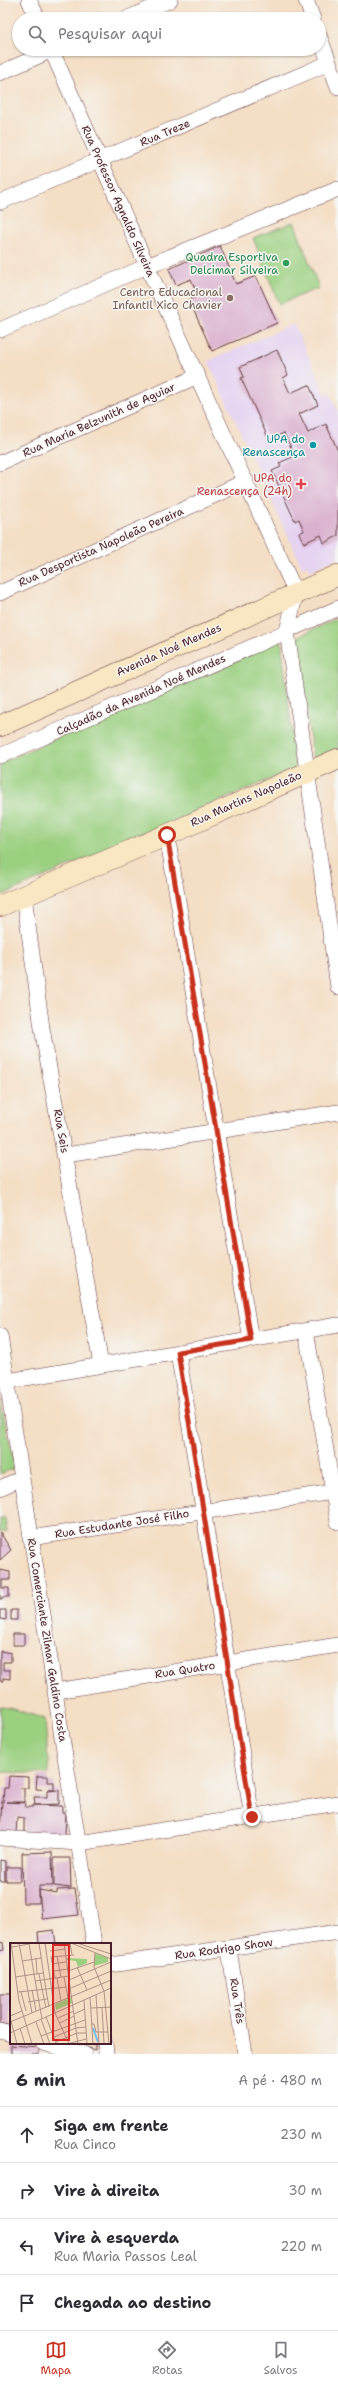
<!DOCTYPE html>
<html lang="pt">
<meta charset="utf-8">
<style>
body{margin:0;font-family:"Shantell Sans",sans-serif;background:#f7f7f7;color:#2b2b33}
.stop{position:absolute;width:12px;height:12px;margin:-9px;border:3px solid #c8321e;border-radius:50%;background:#fff}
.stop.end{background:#c8321e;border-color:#fff;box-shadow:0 1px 4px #0008}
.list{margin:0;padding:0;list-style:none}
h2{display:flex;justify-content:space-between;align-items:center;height:52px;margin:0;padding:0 16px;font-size:17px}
h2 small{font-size:13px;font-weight:400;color:#7c7c81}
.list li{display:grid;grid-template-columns:26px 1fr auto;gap:12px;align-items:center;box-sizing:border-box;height:56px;padding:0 16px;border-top:1px solid #e1e1e2}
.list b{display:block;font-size:15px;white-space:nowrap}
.list p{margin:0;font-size:13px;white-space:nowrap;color:#7c7c81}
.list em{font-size:13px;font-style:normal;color:#7c7c81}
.icon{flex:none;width:22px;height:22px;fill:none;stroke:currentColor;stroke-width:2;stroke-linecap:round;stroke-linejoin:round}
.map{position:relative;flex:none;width:338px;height:2054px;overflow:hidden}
.search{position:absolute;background:#fff;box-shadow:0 1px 3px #0004;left:12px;right:12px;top:12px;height:44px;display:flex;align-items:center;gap:10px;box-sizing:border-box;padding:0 14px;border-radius:22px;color:#7c7c81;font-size:15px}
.sheet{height:276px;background:#fff}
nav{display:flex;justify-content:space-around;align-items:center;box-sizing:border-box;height:56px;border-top:1px solid #e1e1e2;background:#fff;font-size:11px;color:#7c7c81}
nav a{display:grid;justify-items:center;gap:2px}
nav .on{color:#c8321e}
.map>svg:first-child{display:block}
.built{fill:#e5d3f1}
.green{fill:#9bd081;stroke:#727856}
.building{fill:#dab1cf}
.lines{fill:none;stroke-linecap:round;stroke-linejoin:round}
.street-casing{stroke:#643c42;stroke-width:16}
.secondary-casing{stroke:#643c42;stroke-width:22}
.street{stroke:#fff;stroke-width:15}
.secondary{stroke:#f9e7c3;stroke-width:21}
.route{stroke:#c8321e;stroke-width:5}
.leisure-dot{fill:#2e9e5b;stroke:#f6f6f2;stroke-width:1.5}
.education-dot{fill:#8d6e63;stroke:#f6f6f2;stroke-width:1.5}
.culture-dot{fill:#0f9aa8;stroke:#f6f6f2;stroke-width:1.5}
.health-dot{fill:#e0444e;stroke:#f6f6f2;stroke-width:1.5}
.labels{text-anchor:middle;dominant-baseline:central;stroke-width:3;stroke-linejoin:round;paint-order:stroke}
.street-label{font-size:11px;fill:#4a1f2b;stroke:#f6f6f2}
.leisure-label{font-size:11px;fill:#27864d;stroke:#f6f6f2;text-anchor:end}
.education-label{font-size:11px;fill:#785e54;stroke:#f6f6f2;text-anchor:end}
.culture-label{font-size:11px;fill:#0d838f;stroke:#f6f6f2;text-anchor:end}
.health-label{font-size:11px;fill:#be3a42;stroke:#f6f6f2;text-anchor:end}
.inset-river{fill:none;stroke:#70bdea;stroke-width:2}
.inset-road{fill:none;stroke:#b09287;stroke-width:1}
.view{fill:#d62828;fill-opacity:0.15;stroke:#d62828;stroke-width:2}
.inset-edge{fill:none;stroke:#4a1f2b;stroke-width:2}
</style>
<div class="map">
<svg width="338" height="2054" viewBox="0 0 338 2054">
<rect width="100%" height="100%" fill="#f6f6f2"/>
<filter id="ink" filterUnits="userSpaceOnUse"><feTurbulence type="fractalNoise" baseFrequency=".025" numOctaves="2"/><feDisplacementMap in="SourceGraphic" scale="8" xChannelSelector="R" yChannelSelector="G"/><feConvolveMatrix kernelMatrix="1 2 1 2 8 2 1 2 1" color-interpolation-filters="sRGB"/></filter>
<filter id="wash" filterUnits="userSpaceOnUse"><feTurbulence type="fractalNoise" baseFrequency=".012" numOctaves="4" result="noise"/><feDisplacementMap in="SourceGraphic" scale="16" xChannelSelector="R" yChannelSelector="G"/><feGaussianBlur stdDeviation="0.9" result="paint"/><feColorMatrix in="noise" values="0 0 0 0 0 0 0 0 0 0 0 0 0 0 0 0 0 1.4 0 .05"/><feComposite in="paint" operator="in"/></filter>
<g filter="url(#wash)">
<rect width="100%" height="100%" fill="#f4dec4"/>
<path class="built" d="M294 324 326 395 330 393 338 411V558L309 571 307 565 302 567 208 361Z"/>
<path class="green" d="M294 222 319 288 279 304 253 238Z
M338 618V749L313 759 295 638Z
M281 640 296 768 0 896V763Z
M0 1399 15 1468 0 1474Z
M0 1519H5L7 1532H0Z
M0 1707 10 1708 45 1719 49 1774 0 1772Z"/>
<g id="blocks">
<path class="building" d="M220 246 236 284 256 276 277 323 212 351 189 300 198 296 191 279 176 285 169 269Z
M277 350 288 375 283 378 290 393 309 385 318 405 299 414 308 433 326 424 338 451V536L324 543 321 535 304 543 299 533 304 531 299 519 295 521 272 471 281 467 279 463 295 456 284 433 269 440 241 378 244 377 240 367Z
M0 1532 11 1550 0 1560Z
M0 1570 10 1572V1580H2V1588H9V1597H2V1599H0Z
M0 1610H6V1620L0 1619Z
M11 1610H17V1620H11Z
M13 1634H24V1645H13Z
M0 1651 11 1653V1662H3V1670H10V1679L3 1678V1681H0Z
M9 1776 28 1777V1788H20L24 1789V1802H6L26 1803 25 1807H33V1805L62 1806V1813H66L65 1835 24 1833V1818L17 1817 16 1833 0 1831 2 1801 3 1802 4 1788H8Z
M37 1776H48V1782H54V1790L36 1789Z
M59 1790V1804L35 1805 34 1797H47V1791Z
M52 1852 53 1886H39V1903H23L22 1853Z
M54 1858H70L71 1888 54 1886Z
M0 1860 5 1861V1881H0Z
M6 1867H21L20 1881H6Z
M75 1889 79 1915 42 1919 39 1890 57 1893V1890Z
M54 1930 56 1944H39L38 1932Z
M3 1942 4 1950 0 1951V1943Z
M0 1994H11V2026L0 2023Z
M73 2043H95V2050Z
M11 2045 39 2047V2054H11Z"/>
</g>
</g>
<g filter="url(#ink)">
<use href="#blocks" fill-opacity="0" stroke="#643c42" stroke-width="1"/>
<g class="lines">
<defs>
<path id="street" d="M29 0 38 19
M306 0 313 19
M126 19 170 0
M319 35 338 87
M51 49 147 266 296 593 287 631 338 987
M0 73 55 49
M0 202 329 63
M0 330 147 266 338 189
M0 463 198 376
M0 593 246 481
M296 627 338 608
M0 756 281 634
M167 835 251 1340
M24 896 42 1028 101 1365
M66 1155 338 1112
M306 1331 338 1522
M0 1336 94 1944
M178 1352 252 1817
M8 1381 338 1325
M0 1488 22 1478
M30 1538 333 1492
M56 1691 338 1645
M0 1838 79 1843 338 1803
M229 1949 245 2054
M110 1965 338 1932
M0 2031 11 2034
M43 2043 84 2054
M105 2043 106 2054"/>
<path id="secondary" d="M0 726 338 575
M0 906 167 835 338 759"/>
</defs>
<use href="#street" class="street-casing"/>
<use href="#secondary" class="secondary-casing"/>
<use href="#street" class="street"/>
<use href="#secondary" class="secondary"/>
</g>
</g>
<g class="lines" filter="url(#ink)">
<path class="route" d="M167 835 251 1340 178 1352 252 1817"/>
</g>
<circle class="leisure-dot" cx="286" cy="263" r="4"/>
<circle class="education-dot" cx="230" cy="298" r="4"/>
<circle class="culture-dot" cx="313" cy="445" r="4"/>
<path class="health-dot" d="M299 478h4v4h4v4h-4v4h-4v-4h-4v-4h4z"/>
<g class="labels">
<g class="street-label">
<text transform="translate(165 133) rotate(-23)">Rua Treze</text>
<text transform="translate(118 201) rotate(66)">Rua Professor Agnaldo Silveira</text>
<text transform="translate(99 420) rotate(-24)">Rua Maria Belzunith de Aguiar</text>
<text transform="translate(101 547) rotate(-24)">Rua Desportista Napoleão Pereira</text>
<text transform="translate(169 650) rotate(-24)">Avenida Noé Mendes</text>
<text transform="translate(141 695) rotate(-24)">Calçadão da Avenida Noé Mendes</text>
<text transform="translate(246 799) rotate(-24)">Rua Martins Napoleão</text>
<text transform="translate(61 1131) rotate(80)">Rua Seis</text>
<text transform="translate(122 1524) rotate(-9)">Rua Estudante José Filho</text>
<text transform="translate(47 1640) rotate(81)">Rua Comerciante Zilmar Galdino Costa</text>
<text transform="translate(185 1670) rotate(-9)">Rua Quatro</text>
<text transform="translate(224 1949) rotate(-8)">Rua Rodrigo Show</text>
<text transform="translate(237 2001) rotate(81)">Rua Três</text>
</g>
<g class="leisure-label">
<text x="278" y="257">Quadra Esportiva<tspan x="278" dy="13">Delcimar Silveira</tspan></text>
</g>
<g class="education-label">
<text x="222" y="292">Centro Educacional<tspan x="222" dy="13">Infantil Xico Chavier</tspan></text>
</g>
<g class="culture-label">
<text x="305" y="439">UPA do<tspan x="305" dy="13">Renascença</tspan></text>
</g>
<g class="health-label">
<text x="292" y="478">UPA do<tspan x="292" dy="13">Renascença (24h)</tspan></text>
</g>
</g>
<g transform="translate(10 1943)">
<rect width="101" height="101" fill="#f4dec4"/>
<path d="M85 10 98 15V19L84 23ZM57 15 77 16V20L68 24 66 18 57 17ZM62 54V60L46 67 45 61Z" fill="#9bd081"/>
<path class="inset-river" d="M83 85 88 99"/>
<path class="inset-road" d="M1 0 9 58 22 101M9 0 22 70M19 0 24 31M29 0 36 47M35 0 45 70 59 101M54 0 68 101M60 0 62 12M61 0 101 16M67 0 101 11M2 4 19 1M40 8 55 6M85 10 84 24 94 48 99 101M47 13 51 34M26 15 27 31M12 18 31 15M42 21 56 19M67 24 77 47M44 28 58 26M58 28 84 19M24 31 32 76M29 31 36 65M5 34 33 30M54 34 58 55M45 35 41 14 64 12M47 35 51 58M59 37 101 19M25 38 59 33M61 45 101 28M22 47 26 68M36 47 39 64M8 49 56 44M11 49 16 68M86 52 89 101M80 54 83 101M74 57 77 101M18 59 37 56M81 65 101 64M92 65 94 100M64 71 75 66M0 73 12 68M0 74 7 101M36 74 46 100M48 75 64 68M31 76 40 101M0 79 101 37M26 79 34 101M50 80 64 73M81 81H84L86 89H98M10 85 15 101M0 90 101 45M31 93 75 77M44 94 66 85 76 84M46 99 67 90H76M57 101 76 96"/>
<path class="view" d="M43 2H59V97H43Z"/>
<rect width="101" height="101" class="inset-edge"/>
</g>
</svg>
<div class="stop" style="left:167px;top:835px"></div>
<div class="stop end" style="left:252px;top:1817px"></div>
<div class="search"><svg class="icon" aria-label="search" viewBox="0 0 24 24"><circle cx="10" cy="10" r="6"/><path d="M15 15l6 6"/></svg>Pesquisar aqui</div>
</div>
<section class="sheet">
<h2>6 min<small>A pé · 480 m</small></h2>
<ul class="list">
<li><svg class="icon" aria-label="ahead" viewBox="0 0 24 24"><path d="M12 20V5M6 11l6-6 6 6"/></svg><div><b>Siga em frente</b><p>Rua Cinco</p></div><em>230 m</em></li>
<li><svg class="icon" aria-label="right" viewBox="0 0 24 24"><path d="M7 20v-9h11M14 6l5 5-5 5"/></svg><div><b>Vire à direita</b></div><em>30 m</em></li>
<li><svg class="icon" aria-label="left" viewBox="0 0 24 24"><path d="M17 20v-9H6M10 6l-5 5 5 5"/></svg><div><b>Vire à esquerda</b><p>Rua Maria Passos Leal</p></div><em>220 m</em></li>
<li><svg class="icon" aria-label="arrive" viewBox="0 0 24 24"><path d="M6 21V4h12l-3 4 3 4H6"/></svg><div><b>Chegada ao destino</b></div></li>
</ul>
</section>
<nav>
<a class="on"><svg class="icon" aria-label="map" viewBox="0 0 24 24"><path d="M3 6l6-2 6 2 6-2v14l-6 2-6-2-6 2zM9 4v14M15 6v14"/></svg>Mapa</a>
<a><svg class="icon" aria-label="directions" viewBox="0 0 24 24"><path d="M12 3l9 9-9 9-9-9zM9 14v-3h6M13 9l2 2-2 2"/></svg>Rotas</a>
<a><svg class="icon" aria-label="saved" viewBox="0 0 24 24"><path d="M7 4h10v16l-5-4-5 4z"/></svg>Salvos</a>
</nav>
